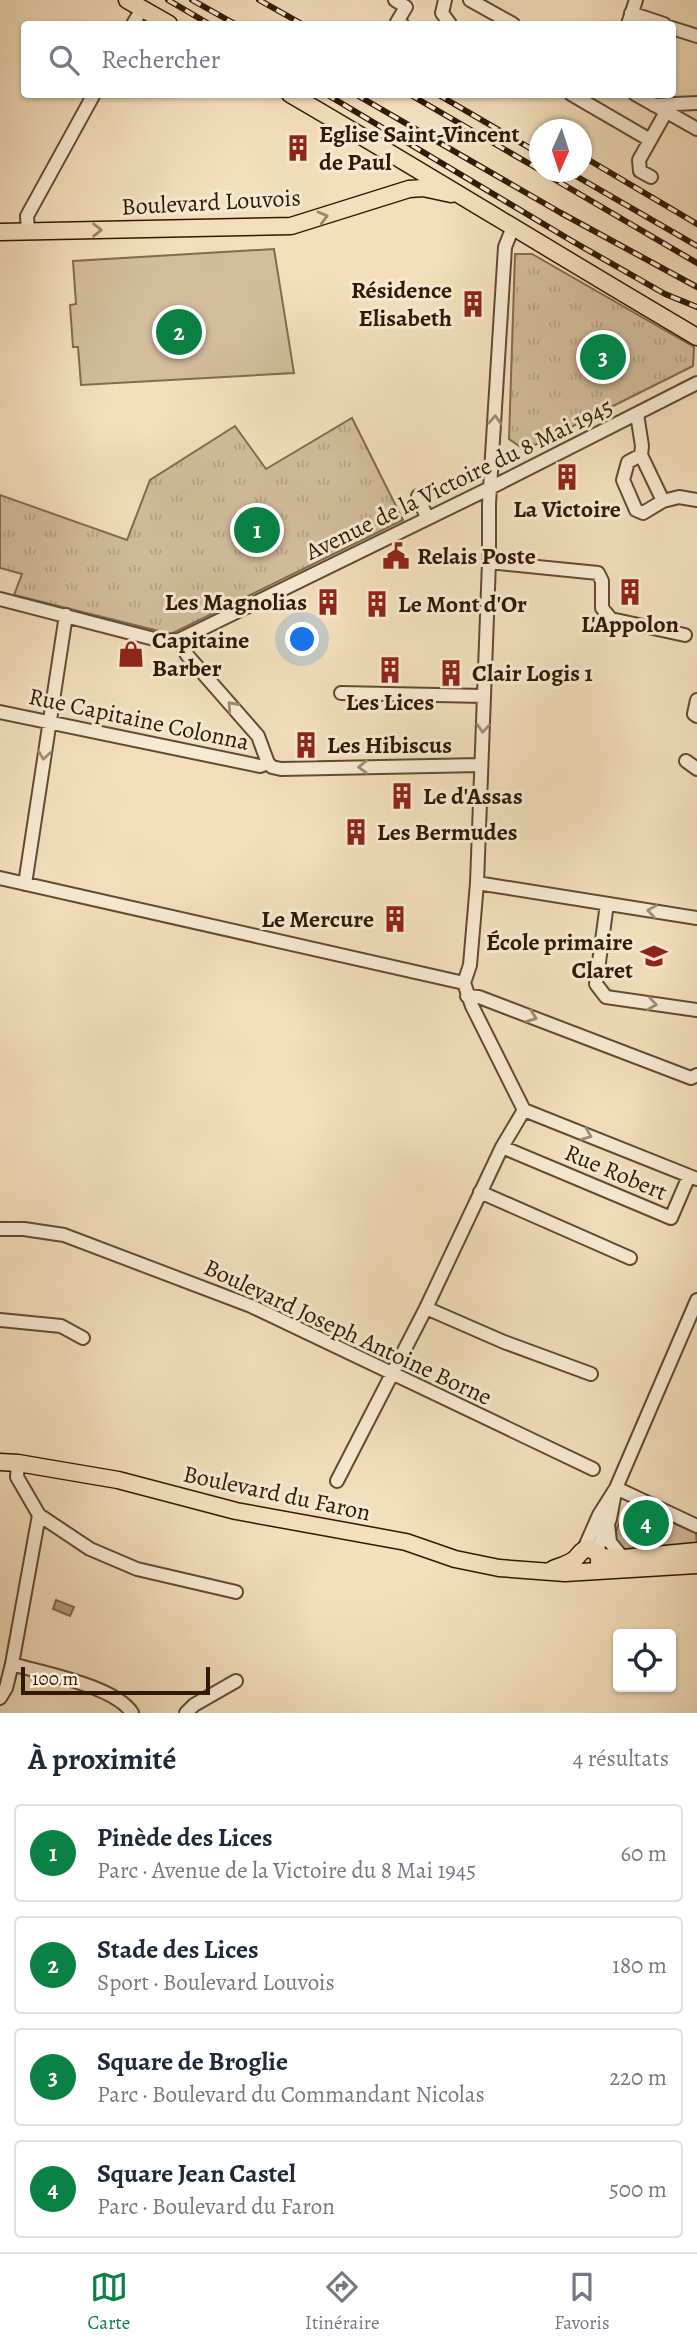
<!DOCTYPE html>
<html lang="fr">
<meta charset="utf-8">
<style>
body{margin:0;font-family:Alegreya,serif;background:#f2f2f3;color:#1f2937}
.controls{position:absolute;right:21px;bottom:21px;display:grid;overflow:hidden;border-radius:7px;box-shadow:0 2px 5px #0004}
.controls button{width:63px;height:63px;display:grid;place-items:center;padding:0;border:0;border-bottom:2px solid #e0e1e3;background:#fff;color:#1f2937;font:35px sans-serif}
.compass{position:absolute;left:529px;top:119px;width:63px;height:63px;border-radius:50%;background:#fff;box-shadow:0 2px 5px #0004;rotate:183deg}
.scale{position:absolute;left:21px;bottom:18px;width:189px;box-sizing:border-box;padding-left:7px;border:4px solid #341802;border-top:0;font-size:19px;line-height:24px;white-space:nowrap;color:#341802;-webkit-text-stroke:5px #f7ead3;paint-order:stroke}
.you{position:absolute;left:303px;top:640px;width:24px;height:24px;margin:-18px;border:5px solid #fff;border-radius:50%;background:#1a73e8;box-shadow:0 0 0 10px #1a73e833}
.badge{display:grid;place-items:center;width:46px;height:46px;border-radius:50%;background:#0b8043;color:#fff;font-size:23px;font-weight:700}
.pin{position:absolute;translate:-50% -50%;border:4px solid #fff;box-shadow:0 2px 7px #0006}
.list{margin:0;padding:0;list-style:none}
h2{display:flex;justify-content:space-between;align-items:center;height:91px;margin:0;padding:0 28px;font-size:30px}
h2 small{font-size:23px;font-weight:400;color:#747a83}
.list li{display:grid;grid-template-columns:46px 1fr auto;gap:21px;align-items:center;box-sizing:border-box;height:98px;margin:0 14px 14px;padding:0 14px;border:2px solid #e0e1e3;border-radius:7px}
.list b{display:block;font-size:26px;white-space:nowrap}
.list p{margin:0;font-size:23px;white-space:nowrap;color:#747a83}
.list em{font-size:23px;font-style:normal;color:#747a83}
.icon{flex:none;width:38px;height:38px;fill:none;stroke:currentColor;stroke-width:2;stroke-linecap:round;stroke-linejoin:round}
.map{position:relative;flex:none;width:697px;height:1713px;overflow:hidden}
.search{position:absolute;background:#fff;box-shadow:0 2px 5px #0004;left:21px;right:21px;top:21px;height:77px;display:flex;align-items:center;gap:18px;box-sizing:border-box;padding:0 24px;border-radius:7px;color:#747a83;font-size:26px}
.sheet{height:539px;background:#fff}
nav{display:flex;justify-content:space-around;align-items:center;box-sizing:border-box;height:98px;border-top:2px solid #e0e1e3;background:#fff;font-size:19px;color:#747a83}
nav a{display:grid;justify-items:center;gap:4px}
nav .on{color:#0b8043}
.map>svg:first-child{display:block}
.green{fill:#d3bd9c;stroke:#846a4f;stroke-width:2}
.park{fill:url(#park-tufts);stroke:#846a4f;stroke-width:2}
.water{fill:#b29b7d;stroke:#80674c;stroke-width:2}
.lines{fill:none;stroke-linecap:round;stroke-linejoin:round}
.minor-casing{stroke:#644a30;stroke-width:16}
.major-casing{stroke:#341802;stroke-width:19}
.minor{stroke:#f7ead3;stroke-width:12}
.major{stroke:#f3dfbc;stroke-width:16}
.rail-casing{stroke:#341802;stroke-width:6}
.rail{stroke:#f7ead3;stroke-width:3.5;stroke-dasharray:10;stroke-linecap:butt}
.oneway{stroke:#9d8568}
.oneway2{stroke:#9f8c75}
.labels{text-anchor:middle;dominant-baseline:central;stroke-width:6;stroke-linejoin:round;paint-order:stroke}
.poi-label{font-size:24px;font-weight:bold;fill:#341802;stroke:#f7ead3;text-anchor:start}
.street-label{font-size:24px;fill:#341802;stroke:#f7ead3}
</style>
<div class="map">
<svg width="697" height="1713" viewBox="0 0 697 1713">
<defs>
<pattern id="park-tufts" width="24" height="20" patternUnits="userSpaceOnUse" patternTransform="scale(1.75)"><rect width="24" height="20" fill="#d3bd9c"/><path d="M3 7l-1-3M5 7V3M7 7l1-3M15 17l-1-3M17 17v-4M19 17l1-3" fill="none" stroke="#b6a285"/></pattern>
</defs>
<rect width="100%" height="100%" fill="#f3dfbc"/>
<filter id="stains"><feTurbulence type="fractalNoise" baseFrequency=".00286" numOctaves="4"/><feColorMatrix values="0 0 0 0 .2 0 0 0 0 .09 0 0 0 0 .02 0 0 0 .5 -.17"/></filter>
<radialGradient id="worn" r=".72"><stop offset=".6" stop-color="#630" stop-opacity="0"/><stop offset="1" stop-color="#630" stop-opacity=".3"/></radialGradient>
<path class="green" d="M274 249 294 373 81 385 78 347H73L70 305 76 304 73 261Z"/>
<path class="park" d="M515 254H532L694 347 693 366 525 450 509 439Z
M352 418 403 520 171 634 14 595 22 574 0 568V495L127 540 150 480 235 426 266 469Z
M630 1507H636L696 1533 697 1546 626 1554 613 1538 623 1513Z"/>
<path class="water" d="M56 1600 74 1607 70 1616 53 1609Z"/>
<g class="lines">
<defs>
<path id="minor" d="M395 0 406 7 397 22 402 24
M445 0 442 13 450 24
M470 0 513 24
M631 13 664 24
M133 24 142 9
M628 24 636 0
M672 28 697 36
M571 94 650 140
M635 94 697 129
M654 105 697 103
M651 177 640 171 639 160 666 112
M513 227 505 247 489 504V562L477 883 470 965 464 983 472 1006 524 1110
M28 232 27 216 94 94
M637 414 642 446 641 455
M641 455 663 501 643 513 636 510 623 480 628 462Z
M418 496 427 518
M663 501 679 497 697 500
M489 562 598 573 602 581V608L611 619 685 635
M0 599 162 641 179 640 490 488 697 383
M179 640 187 655 258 736 268 763
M341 693 484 696
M697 700 694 714 697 716
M0 712 260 766 268 763
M686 761 697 769
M268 763 272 767 281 769 481 765
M0 878 464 983
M477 883 697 918
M25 884 66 615
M607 904 596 984 606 997 697 1010
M467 996 479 997 691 1078 697 1075
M524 1110 697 1179
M502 1147 671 1218 689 1176
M480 1192 630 1258
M0 1229H24L64 1235 251 1306 593 1469
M426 1308 504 1342 591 1374
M0 1320 61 1326 83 1338
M18 1463 17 1477 39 1515 12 1664C42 1673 115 1686 132 1713
M337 1481 426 1308 502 1147 524 1110
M616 1488 697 1526
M39 1515 90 1549 137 1569 236 1592
M608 1524 610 1542 623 1558
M584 1549 599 1515 616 1488 697 1300
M597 1550 610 1519 615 1492
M0 1698 6 1688 12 1664
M186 1713 194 1705 236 1681"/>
<path id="major" d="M127 0 169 24
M290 94C427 174 561 257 697 337
M0 232 291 226 409 189 423 188 451 194
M0 1462 18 1463 118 1480 236 1511 406 1542 455 1559 499 1568 565 1573 697 1565
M601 1557 623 1558 697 1551
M553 1569C560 1566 569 1564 575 1559 580 1554 581 1550 588 1548L599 1554V1566"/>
</defs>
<use href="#minor" class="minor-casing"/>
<use href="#major" class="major-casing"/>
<use href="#minor" class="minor"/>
<use href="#major" class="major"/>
<defs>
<path id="rail" d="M168 0 209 24
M192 0 235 24
M259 0 302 24
M326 94 572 241 665 294 697 307
M355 94 561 213 697 287
M409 94 540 170
M437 94 540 154
M582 156 697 224
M542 172 697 263
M569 172 697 246"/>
</defs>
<use href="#rail" class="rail-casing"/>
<use href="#rail" class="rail"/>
</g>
<defs><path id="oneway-chevron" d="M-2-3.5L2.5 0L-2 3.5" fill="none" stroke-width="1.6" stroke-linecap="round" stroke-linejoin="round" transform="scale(1.75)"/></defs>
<g class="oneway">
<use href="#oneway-chevron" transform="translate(323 217) rotate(-15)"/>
<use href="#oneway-chevron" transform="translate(97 230) rotate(-1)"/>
</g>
<g class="oneway2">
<use href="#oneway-chevron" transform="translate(495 420) rotate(-87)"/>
<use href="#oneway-chevron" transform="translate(232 706) rotate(-132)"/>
<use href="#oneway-chevron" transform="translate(483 728) rotate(93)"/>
<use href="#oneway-chevron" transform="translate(44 755) rotate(98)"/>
<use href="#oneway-chevron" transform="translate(363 767) rotate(179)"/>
<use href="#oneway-chevron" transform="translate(652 911) rotate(-171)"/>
<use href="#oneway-chevron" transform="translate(652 1004) rotate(9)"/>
<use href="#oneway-chevron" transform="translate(532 1017) rotate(21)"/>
<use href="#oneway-chevron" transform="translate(587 1135) rotate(22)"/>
</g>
<defs>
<symbol id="building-bare" viewBox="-9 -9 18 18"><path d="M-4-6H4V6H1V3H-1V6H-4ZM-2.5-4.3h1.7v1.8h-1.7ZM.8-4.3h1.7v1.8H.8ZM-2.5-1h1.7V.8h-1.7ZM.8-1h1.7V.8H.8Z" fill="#8f2418" stroke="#f7ead3" stroke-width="2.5" paint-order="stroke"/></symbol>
<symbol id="civic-bare" viewBox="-9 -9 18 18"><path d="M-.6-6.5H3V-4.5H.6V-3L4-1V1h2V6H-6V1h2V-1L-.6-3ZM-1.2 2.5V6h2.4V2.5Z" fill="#8f2418" stroke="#f7ead3" stroke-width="2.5" paint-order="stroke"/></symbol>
<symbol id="shop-bare" viewBox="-9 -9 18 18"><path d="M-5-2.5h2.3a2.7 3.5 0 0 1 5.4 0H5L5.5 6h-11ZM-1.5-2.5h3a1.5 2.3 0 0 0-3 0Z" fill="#8f2418" stroke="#f7ead3" stroke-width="2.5" paint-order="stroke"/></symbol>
<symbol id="school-bare" viewBox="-9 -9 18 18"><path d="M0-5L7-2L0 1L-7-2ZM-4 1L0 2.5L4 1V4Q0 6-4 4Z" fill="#8f2418" stroke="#f7ead3" stroke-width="2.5" paint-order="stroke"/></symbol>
</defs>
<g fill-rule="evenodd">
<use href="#building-bare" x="279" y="129" width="38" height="38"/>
<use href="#building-bare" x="454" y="285" width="38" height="38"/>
<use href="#building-bare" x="548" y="458" width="38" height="38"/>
<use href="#civic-bare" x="377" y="537" width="38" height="38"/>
<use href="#building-bare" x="611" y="573" width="38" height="38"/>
<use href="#building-bare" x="309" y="583" width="38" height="38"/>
<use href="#building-bare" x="358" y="585" width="38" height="38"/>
<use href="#shop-bare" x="112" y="635" width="38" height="38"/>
<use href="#building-bare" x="371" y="651" width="38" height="38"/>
<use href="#building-bare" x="432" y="654" width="38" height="38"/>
<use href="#building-bare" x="287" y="726" width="38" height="38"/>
<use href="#building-bare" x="383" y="777" width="38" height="38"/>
<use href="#building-bare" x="337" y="813" width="38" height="38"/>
<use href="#building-bare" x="376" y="900" width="38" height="38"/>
<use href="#school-bare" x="635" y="937" width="38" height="38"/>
</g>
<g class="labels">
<g class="poi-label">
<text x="319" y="134">Eglise Saint-Vincent<tspan x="319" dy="28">de Paul</tspan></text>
<text x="452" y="290" text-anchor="end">Résidence<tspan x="452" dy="28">Elisabeth</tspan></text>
<text x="567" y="509" text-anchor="middle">La Victoire</text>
<text x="417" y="556">Relais Poste</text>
<text x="307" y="602" text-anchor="end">Les Magnolias</text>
<text x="398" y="604">Le Mont d'Or</text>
<text x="630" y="624" text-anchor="middle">L'Appolon</text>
<text x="152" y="640">Capitaine<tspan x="152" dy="28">Barber</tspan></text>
<text x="472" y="673">Clair Logis 1</text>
<text x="390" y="702" text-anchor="middle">Les Lices</text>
<text x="327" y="745">Les Hibiscus</text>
<text x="423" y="796">Le d'Assas</text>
<text x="377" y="832">Les Bermudes</text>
<text x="374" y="919" text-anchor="end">Le Mercure</text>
<text x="633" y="942" text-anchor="end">École primaire<tspan x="633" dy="28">Claret</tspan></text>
</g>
<g class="street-label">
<text transform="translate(211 202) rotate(-3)">Boulevard Louvois</text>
<text transform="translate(459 479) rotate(-26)">Avenue de la Victoire du 8 Mai 1945</text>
<text transform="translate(139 719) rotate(12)">Rue Capitaine Colonna</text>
<text transform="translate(616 1172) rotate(23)">Rue Robert</text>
<text transform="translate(348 1332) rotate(25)">Boulevard Joseph Antoine Borne</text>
<text transform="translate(277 1493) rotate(12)">Boulevard du Faron</text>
</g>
</g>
<rect width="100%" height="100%" filter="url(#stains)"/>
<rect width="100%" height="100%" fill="url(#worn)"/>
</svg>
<div class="controls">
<button><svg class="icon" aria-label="locate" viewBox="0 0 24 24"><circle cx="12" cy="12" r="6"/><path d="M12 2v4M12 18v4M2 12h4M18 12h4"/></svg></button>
</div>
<svg class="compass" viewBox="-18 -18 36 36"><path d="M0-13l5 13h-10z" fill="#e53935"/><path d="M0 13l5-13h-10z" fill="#747a83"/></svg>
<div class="scale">100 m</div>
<div class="you"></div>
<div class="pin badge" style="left:257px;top:530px">1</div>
<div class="pin badge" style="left:179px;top:332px">2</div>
<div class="pin badge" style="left:603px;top:357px">3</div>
<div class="pin badge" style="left:646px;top:1523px">4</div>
<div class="search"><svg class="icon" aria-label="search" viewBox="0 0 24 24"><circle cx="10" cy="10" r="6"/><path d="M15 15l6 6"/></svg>Rechercher</div>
</div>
<section class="sheet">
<h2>À proximité<small>4 résultats</small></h2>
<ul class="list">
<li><span class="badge">1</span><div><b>Pinède des Lices</b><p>Parc · Avenue de la Victoire du 8 Mai 1945</p></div><em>60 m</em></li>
<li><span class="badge">2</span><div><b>Stade des Lices</b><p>Sport · Boulevard Louvois</p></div><em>180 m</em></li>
<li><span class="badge">3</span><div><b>Square de Broglie</b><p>Parc · Boulevard du Commandant Nicolas</p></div><em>220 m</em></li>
<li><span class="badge">4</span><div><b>Square Jean Castel</b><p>Parc · Boulevard du Faron</p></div><em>500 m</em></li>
</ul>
</section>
<nav>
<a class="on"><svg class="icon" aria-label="map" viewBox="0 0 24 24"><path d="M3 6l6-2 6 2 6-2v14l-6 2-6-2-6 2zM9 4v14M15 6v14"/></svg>Carte</a>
<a><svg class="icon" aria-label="directions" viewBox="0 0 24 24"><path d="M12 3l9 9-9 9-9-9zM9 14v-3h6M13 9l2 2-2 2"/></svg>Itinéraire</a>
<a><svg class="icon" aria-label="saved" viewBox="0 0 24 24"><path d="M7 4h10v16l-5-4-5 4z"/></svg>Favoris</a>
</nav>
